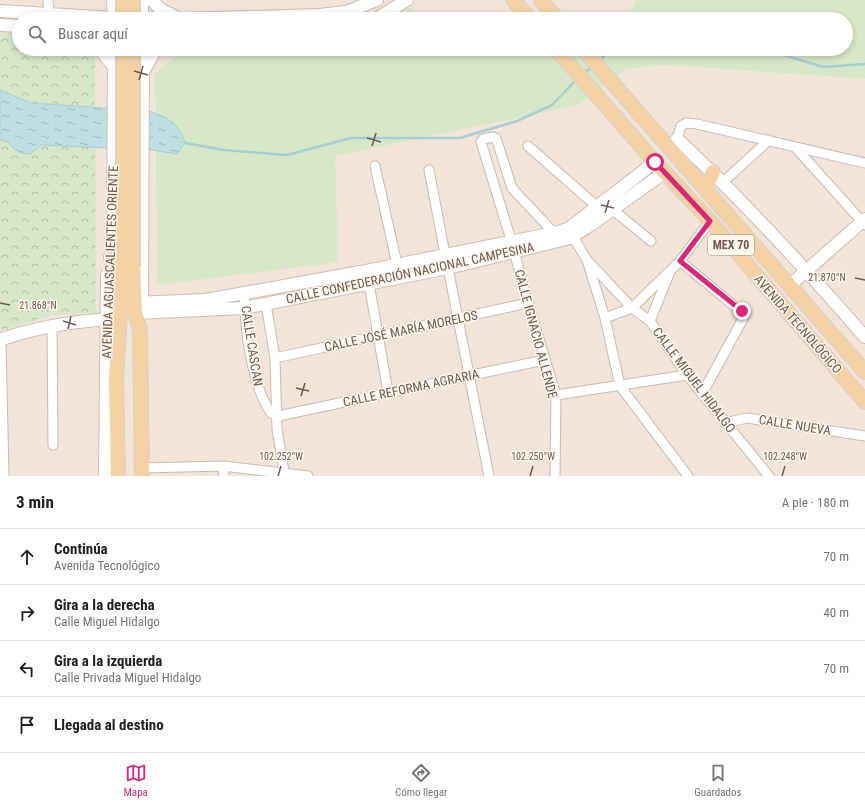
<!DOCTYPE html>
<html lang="es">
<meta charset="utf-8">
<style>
body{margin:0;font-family:"Roboto Condensed",sans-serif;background:#f2f2f2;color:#202124}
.stop{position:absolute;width:12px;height:12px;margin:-9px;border:3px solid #db2777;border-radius:50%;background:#fff}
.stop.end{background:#db2777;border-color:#fff;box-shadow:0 1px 4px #0008}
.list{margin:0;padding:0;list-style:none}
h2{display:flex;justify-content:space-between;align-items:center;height:52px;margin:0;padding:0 16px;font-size:17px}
h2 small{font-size:13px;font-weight:400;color:#757577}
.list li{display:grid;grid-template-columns:26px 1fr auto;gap:12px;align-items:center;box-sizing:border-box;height:56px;padding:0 16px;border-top:1px solid #e0e0e0}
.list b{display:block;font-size:15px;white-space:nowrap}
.list p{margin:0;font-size:13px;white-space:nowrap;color:#757577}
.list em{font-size:13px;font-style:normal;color:#757577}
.icon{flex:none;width:22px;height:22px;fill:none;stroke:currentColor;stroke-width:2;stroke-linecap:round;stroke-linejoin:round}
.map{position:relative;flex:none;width:865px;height:476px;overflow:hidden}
.search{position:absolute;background:#fff;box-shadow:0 2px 6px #0003;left:12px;right:12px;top:12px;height:44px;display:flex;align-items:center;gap:10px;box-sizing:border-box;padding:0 14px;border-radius:22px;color:#757577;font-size:15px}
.sheet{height:276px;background:#fff}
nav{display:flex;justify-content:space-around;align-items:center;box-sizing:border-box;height:56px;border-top:1px solid #e0e0e0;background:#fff;font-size:11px;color:#757577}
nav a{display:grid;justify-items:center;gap:2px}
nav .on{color:#db2777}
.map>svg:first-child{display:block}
.residential{fill:#f2e4d7}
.grass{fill:#d6e8c7}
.forest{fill:url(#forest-crowns)}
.water{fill:url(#water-ripples);stroke:#a5d0d4}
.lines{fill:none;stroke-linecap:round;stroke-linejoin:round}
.stream{stroke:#a5d0d4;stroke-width:2.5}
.street-casing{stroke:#ccbaaf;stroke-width:11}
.secondary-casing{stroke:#d1bcaf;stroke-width:14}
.primary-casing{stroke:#d8d1cd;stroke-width:16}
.street{stroke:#fff;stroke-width:9}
.secondary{stroke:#fff;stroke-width:12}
.primary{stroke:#f4d2a6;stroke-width:14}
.primary-bridge-casing{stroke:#d8d1cd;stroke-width:16;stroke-linecap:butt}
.primary-bridge{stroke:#f4d2a6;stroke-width:14}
.route{stroke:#db2777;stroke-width:5}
.ticks{fill:none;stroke:#73594e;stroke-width:1.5}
.labels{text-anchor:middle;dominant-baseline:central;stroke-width:3;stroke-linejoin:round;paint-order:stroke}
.shield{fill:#fef7ee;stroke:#9d887e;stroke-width:1}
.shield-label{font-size:12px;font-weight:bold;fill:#73594e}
.street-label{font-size:13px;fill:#73594e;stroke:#fef7ee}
.ticks-label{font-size:10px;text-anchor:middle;fill:#73594e;stroke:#fef7ee;stroke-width:3;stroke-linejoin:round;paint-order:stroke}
</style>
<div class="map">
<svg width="865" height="476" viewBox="0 0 865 476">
<defs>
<pattern id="forest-crowns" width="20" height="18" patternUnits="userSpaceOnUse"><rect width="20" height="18" fill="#d6e8c7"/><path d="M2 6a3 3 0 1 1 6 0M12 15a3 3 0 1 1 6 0" fill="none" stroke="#b2bfa4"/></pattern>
<pattern id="water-ripples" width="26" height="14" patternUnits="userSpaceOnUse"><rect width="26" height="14" fill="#bee0e3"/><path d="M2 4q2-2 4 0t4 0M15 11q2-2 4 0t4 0" fill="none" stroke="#9fb9ba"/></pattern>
</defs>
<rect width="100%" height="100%" fill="#fbf2e8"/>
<path class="residential" d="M0 0H636L629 15 619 19H420L412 8 344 19H19V49H184L155 73 157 284 335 156 579 105 626 69 666 65 865 79V476H0Z
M441 49H552L535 56 442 51Z"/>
<path class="grass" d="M636 0H865V79L666 65 626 69 579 105 335 156 338 262 157 285 155 73 184 49H441L442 51 535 56 552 49H846V19H619L629 15Z
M412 8 420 19H344Z"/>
<path class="forest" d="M0 33 19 34V49H89L95 56 96 313 52 315 0 331Z"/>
<path class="water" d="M0 90 31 103 149 111C167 117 179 123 185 143L177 154 152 150 41 145 30 154C20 153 14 151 9 142L0 140Z"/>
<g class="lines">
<path class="stream" d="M763 49 824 67 865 64
M598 61 613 49
M583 74 592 67
M185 143 224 150 287 155 351 138H460L517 121 552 105 576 80"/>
<defs>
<path id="street" d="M48 0 49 14
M677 139 681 126 686 123 697 124 865 163
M528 146 602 211
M796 148 865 225
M375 166 397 264
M429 170 445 254
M723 182 769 140
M613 210 651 241
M570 232 587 260 605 318 620 386 688 476
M554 233 512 188 496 138 493 137 483 139 481 142 511 240 528 303 556 395 555 476
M587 260 632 308 650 321 687 375 769 476
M680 261 745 315 702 394
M448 268 489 476
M368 278 388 392
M244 293C245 328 251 384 271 413L278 416 544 360
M266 304 275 358 277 429 284 472
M605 318 632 308 680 261 710 221
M650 321 669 274
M52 325 53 445
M1 340 4 476
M275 358 528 303
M556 395 687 375
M725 423 747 418 865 436
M223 466 224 476
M142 468 223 466 308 476"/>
<path id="secondary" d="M113 0 114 19
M152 0 160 9 176 17
M0 11 114 18 183 19 320 15 346 12 377 0
M142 19V0
M376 19 407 0
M0 25 19 26
M100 49 114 67
M144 70 156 49
M677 139C744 201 805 268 865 337
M110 257 113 249 114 49
M789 286 865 219
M134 303 206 300 366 271 554 233 568 229 655 162
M142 310 143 49
M135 313 244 308 448 268 570 238 592 224 665 172
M0 340C35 327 70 322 107 319
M105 476 107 275"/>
<path id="primary" d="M513 0 530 19
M541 0 557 19
M556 49 655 162 710 221 865 402
M583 49 865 372
M705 189 713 172
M113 249V287
M133 266 135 313 140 330 142 476
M118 476 116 379 123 265"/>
</defs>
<use href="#street" class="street-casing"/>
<use href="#secondary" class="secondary-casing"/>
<use href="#primary" class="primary-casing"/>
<use href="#street" class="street"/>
<use href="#secondary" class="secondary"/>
<use href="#primary" class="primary"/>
<defs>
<path id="primary-bridge" d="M123 0V19
M133 0V19
M123 265V49
M133 266V49"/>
</defs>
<use href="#primary-bridge" class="primary-bridge-casing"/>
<use href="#primary-bridge" class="primary-bridge"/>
</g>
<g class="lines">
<path class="route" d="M655 162 710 221 680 261 742 311"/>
</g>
<path class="ticks" d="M134 71 148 75M139 80 143 66M367 138 381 142M372 146 376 133M601 205 614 208M605 213 609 200M855 278 865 280M0 303 10 305M63 321 76 325M68 329 71 316M296 388 309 391M301 396 305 383M278 476 281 466M530 476 533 466M782 476 785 466"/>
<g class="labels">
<rect class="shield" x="708" y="235" width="46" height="20" rx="3"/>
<g class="shield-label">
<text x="731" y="245">MEX 70</text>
</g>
<g class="street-label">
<text transform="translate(110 262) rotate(-88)">AVENIDA AGUASCALIENTES ORIENTE</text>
<text transform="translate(410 273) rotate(-12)">CALLE CONFEDERACIÓN NACIONAL CAMPESINA</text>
<text transform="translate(798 324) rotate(49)">AVENIDA TECNOLÓGICO</text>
<text transform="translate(401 331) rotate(-12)">CALLE JOSÉ MARÍA MORELOS</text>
<text transform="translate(536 334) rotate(75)">CALLE IGNACIO ALLENDE</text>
<text transform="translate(252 346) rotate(81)">CALLE CASCAN</text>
<text transform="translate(694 380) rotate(53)">CALLE MIGUEL HIDALGO</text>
<text transform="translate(411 388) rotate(-12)">CALLE REFORMA AGRARIA</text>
<text transform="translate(795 425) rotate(9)">CALLE NUEVA</text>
</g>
</g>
<g class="ticks-label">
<text x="827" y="281">21.870°N</text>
<text x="38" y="309">21.868°N</text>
<text x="533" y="460">102.250°W</text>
<text x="785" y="460">102.248°W</text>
<text x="281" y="460">102.252°W</text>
</g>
</svg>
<div class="stop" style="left:655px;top:162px"></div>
<div class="stop end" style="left:742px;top:311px"></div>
<div class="search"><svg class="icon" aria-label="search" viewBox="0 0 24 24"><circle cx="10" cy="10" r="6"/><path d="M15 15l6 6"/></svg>Buscar aquí</div>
</div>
<section class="sheet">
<h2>3 min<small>A pie · 180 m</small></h2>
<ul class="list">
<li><svg class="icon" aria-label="ahead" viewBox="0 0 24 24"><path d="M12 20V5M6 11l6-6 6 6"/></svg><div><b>Continúa</b><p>Avenida Tecnológico</p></div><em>70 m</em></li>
<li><svg class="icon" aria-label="right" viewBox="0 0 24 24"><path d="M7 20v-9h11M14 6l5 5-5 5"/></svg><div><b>Gira a la derecha</b><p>Calle Miguel Hidalgo</p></div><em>40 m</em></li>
<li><svg class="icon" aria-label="left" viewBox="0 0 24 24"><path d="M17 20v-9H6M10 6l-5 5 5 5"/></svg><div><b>Gira a la izquierda</b><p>Calle Privada Miguel Hidalgo</p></div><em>70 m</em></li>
<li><svg class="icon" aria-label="arrive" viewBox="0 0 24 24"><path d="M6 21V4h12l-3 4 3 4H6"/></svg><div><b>Llegada al destino</b></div></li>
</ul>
</section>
<nav>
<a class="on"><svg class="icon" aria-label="map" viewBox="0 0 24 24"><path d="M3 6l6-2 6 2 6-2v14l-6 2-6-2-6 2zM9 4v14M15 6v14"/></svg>Mapa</a>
<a><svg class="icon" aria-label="directions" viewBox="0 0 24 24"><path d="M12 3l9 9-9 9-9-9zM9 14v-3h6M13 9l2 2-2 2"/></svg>Cómo llegar</a>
<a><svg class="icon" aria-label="saved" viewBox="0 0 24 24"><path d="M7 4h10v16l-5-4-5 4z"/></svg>Guardados</a>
</nav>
